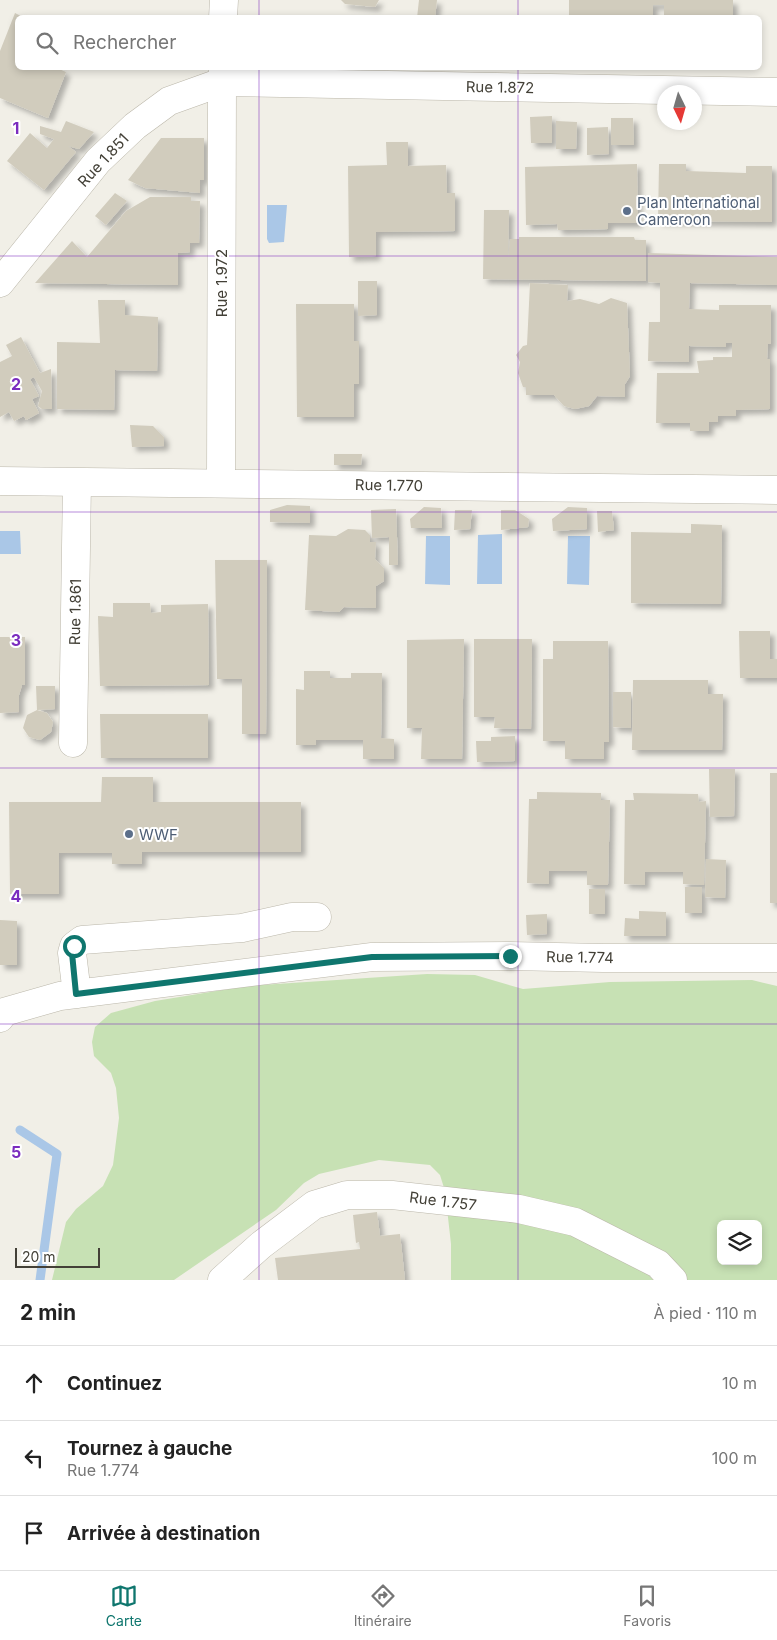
<!DOCTYPE html>
<html lang="fr">
<meta charset="utf-8">
<style>
body{margin:0;font-family:Inter,sans-serif;background:#f2f2f2;color:#222}
.controls{position:absolute;right:15px;bottom:15px;display:grid;overflow:hidden;border-radius:8px;box-shadow:0 2px 8px #0003}
.controls button{width:45px;height:45px;display:grid;place-items:center;padding:0;border:0;border-bottom:1px solid #e0e0e0;background:#fff;color:#222;font:25px sans-serif}
.compass{position:absolute;left:657px;top:85px;width:45px;height:45px;border-radius:50%;background:#fff;box-shadow:0 2px 8px #0003;rotate:175deg}
.scale{position:absolute;left:15px;bottom:12px;width:85px;box-sizing:border-box;padding-left:5px;border:2px solid #434037;border-top:0;font-size:14px;line-height:18px;white-space:nowrap;color:#434037;-webkit-text-stroke:4px #fff;paint-order:stroke}
.stop{position:absolute;width:15px;height:15px;margin:-11px;border:4px solid #0f766e;border-radius:50%;background:#fff}
.stop.end{background:#0f766e;border-color:#fff;box-shadow:0 1px 5px #0008}
.list{margin:0;padding:0;list-style:none}
h2{display:flex;justify-content:space-between;align-items:center;height:65px;margin:0;padding:0 20px;font-size:21px}
h2 small{font-size:16px;font-weight:400;color:#767676}
.list li{display:grid;grid-template-columns:32px 1fr auto;gap:15px;align-items:center;box-sizing:border-box;height:75px;padding:0 20px;border-top:1px solid #e0e0e0}
.list b{display:block;font-size:19px;white-space:nowrap}
.list p{margin:0;font-size:16px;white-space:nowrap;color:#767676}
.list em{font-size:16px;font-style:normal;color:#767676}
.icon{flex:none;width:28px;height:28px;fill:none;stroke:currentColor;stroke-width:2;stroke-linecap:round;stroke-linejoin:round}
.map{position:relative;flex:none;width:777px;height:1280px;overflow:hidden}
.search{position:absolute;background:#fff;box-shadow:0 2px 8px #0003;left:15px;right:15px;top:15px;height:55px;display:flex;align-items:center;gap:12px;box-sizing:border-box;padding:0 18px;border-radius:8px;color:#767676;font-size:19px}
.sheet{height:290px;background:#fff}
nav{display:flex;justify-content:space-around;align-items:center;box-sizing:border-box;height:70px;border-top:1px solid #e0e0e0;background:#fff;font-size:14px;color:#767676}
nav a{display:grid;justify-items:center;gap:2px}
nav .on{color:#0f766e}
.map>svg:first-child{display:block}
.green{fill:#c7e1b4;fill-rule:evenodd}
.water{fill:#aac7e7}
.lines{fill:none;stroke-linecap:round;stroke-linejoin:round}
.stream{stroke:#aac7e7;stroke-width:9}
.building{fill:#d1ccbd;filter:url(#shadow)}
.minor-casing{stroke:#bbb7aa;stroke-width:29}
.minor{stroke:#fff;stroke-width:28}
.route{stroke:#0f766e;stroke-width:6}
.grid{fill:none;stroke:#7b2cbf;stroke-width:1;stroke-opacity:0.55}
.service-dot{fill:#5c6f8a;stroke:#fff;stroke-width:2}
.labels{text-anchor:middle;dominant-baseline:central;stroke-width:4;stroke-linejoin:round;paint-order:stroke}
.street-label{font-size:15px;fill:#434037;stroke:#fff}
.service-label{font-size:15px;fill:#4e5e75;stroke:#fff;text-anchor:start}
.grid-label{font-size:16px;text-anchor:middle;font-weight:bold;fill:#7b2cbf;stroke:#fff;stroke-width:4;stroke-linejoin:round;paint-order:stroke}
</style>
<div class="map">
<svg width="777" height="1280" viewBox="0 0 777 1280">
<defs>
<filter id="shadow"><feDropShadow dx="4.5" dy="4.5" stdDeviation="2.5" flood-color="#0004"/></filter>
</defs>
<rect width="100%" height="100%" fill="#f1efe7"/>
<path class="green" d="M427 974 475 975 523 989 610 982 752 980 777 986V1280H451V1244L445 1191 440 1175 430 1165 379 1160 319 1174 304 1183 276 1210 174 1280H52L66 1222 76 1209 103 1186 113 1165 119 1118 116 1088 111 1073 94 1056 92 1042 95 1027 111 1013 155 1001 247 986ZM721 1224H758V1261H721Z"/>
<path class="water" d="M267 205H287L284 242 269 243 267 239Z
M0 531H20L21 554H0Z
M502 534V584H477L478 535Z
M426 536H450V585L425 584Z
M568 536H590L589 585 567 584Z"/>
<g class="lines">
<path class="stream" d="M20 1130 57 1154 40 1280"/>
</g>
<path class="building" d="M341 0H379L375 7 345 4Z
M419 0H437L435 18H417Z
M569 0H733V18H664V5H653V18H569Z
M15 13 25 18H18V68H59V69L66 72 48 118 0 98V51Z
M552 116V143H531L530 117Z
M611 118H633L634 145H611Z
M66 121 94 132 79 149 68 146 76 152 44 190 7 161 30 133 47 148 54 139 40 134V126L61 132Z
M556 121 577 122 576 149H556Z
M608 127 609 154 587 155V128Z
M161 138H204V180H200V193L145 188 128 180Z
M386 142H408V166L446 165 447 193H455V231L376 232V256L349 257 348 166 387 165Z
M637 164 638 223H608V229L558 230 557 224 526 225 525 167Z
M659 164H686V171L746 173V166H772V222L658 221Z
M115 193 127 201 106 225 95 216Z
M150 197H191V201H200L199 243H190V252L178 253V285L35 283 72 241 87 257 126 211Z
M484 210H509L508 261 510 239H519V237H634L635 240H646V281L483 279Z
M648 253 777 257V285L690 283 689 309 719 310V305H771V344H768L767 359H770V409L736 410V416H718V422H709V431H690V423H656L657 373H699L697 361 713 360V357H732V343H726V347L689 346V362L648 361 649 322H660V283L648 282Z
M358 281H377V315L358 316Z
M530 283 568 285 567 301 580 299 599 304 611 298 627 303 630 376 625 384V397L597 396 589 406 575 409 564 406 554 395H526V387H523L518 373 520 362 516 355 523 346 527 345Z
M98 300H125V315L158 317 157 371 115 370 114 410 57 409V342L100 343Z
M296 304H354V341H359V384H354V417H297Z
M21 337 40 373 51 369 52 409H42L38 406 42 391 34 377 30 379 39 396 32 399 39 413 26 420 24 416 14 421 9 412 0 417V362L12 356 6 345Z
M130 425 153 426 164 437V446L132 447Z
M334 454H362L361 465H334Z
M287 505 310 506V523L270 522V510Z
M424 507 441 508 442 528H411L410 519Z
M568 507 587 508V529L553 531 552 519Z
M396 509 398 565H389V537L372 538 371 510Z
M455 510H472L470 529 454 530Z
M501 510H515L529 519 528 527 501 530Z
M597 511H612L614 530 598 532Z
M691 524 722 525 721 604 631 603V532L691 533Z
M348 529 365 530 370 535V542H376L375 559 384 568V581L376 586V608L344 607 339 612 305 610 309 535 336 536Z
M215 560H267L266 734H242V679H217Z
M113 603H150L151 613 161 612V605L208 604 209 685 100 686 98 616 113 617Z
M739 631H770V659H777V678H740Z
M0 637H25V685H22L19 695V712L0 713Z
M464 639 462 759H421L422 728H407V640Z
M474 639H532L531 729 494 728 495 717H474Z
M553 641H608L609 742H604V759H565V741H543V659H553Z
M304 671H330V678H351V673H382L381 738 394 739V759H363V740H316V745H296V689L304 690Z
M633 680H708V694H723L722 750H632Z
M36 686H55V709L37 710 47 713 53 722 51 732 40 740 29 737 23 728 27 715 37 710Z
M613 692H631V728L613 727Z
M100 714H208V758H101Z
M515 736V761L477 762 476 741H491V737Z
M709 769H735L734 816 710 817Z
M770 773H777V903H770Z
M102 777H153V802H301V852H142V864H112V853H59V894H10L9 802H101Z
M537 792 601 793V800H610L608 885H587V871H549V884L527 883 529 799H537Z
M633 793 698 794 699 802 706 801 704 885 683 884V872H645V885L624 884 625 800H634Z
M706 859 726 860 725 898 705 897Z
M685 887H702V913H685Z
M589 889H605V914H589Z
M639 911 666 912V936H624L625 918 639 919Z
M547 914V934L527 935 526 915Z
M0 920 17 921V965H0Z
M377 1212 380 1236 400 1234 405 1280H278L275 1258 360 1249 359 1242 356 1243 353 1215Z"/>
<g class="lines">
<defs>
<path id="minor" d="M223 18 224 0
M0 283 98 161 135 126 169 101 222 82 223 68
M0 481 777 490
M221 483 222 82 777 92
M73 743 77 482
M77 994 72 953 74 946 82 940 242 928 292 917H317
M0 1018 4 1012 60 996 372 957 510 956 603 958H777
M222 1280 261 1245 314 1205 347 1195H392L519 1209 575 1222 658 1264 673 1280"/>
</defs>
<use href="#minor" class="minor-casing"/>
<use href="#minor" class="minor"/>
</g>
<g class="lines">
<path class="route" d="M74 946 72 953 76 994 372 957 510 956"/>
</g>
<path class="grid" d="M259 0V18M518 0V18M259 68V1280M518 68V1280M0 256H777M0 512H777M0 768H777M0 1024H777"/>
<g class="service-dot">
<circle cx="627" cy="211" r="5"/>
<circle cx="129" cy="834" r="5"/>
</g>
<g class="labels">
<g class="street-label">
<text transform="translate(500 87) rotate(1)">Rue 1.872</text>
<text transform="translate(103 160) rotate(-47)">Rue 1.851</text>
<text transform="translate(221 283) rotate(-90)">Rue 1.972</text>
<text transform="translate(389 485) rotate(1)">Rue 1.770</text>
<text transform="translate(75 612) rotate(-89)">Rue 1.861</text>
<text transform="translate(580 957) rotate(1)">Rue 1.774</text>
<text transform="translate(443 1201) rotate(7)">Rue 1.757</text>
</g>
<g class="service-label">
<text x="637" y="202">Plan International<tspan x="637" dy="17">Cameroon</tspan></text>
<text x="139" y="834">WWF</text>
</g>
</g>
<g class="grid-label">
<text x="16" y="134">1</text>
<text x="16" y="390">2</text>
<text x="16" y="646">3</text>
<text x="16" y="902">4</text>
<text x="16" y="1158">5</text>
</g>
</svg>
<div class="controls">
<button><svg class="icon" aria-label="layers" viewBox="0 0 24 24"><path d="M12 4l9 5-9 5-9-5zM3 14l9 5 9-5"/></svg></button>
</div>
<svg class="compass" viewBox="-18 -18 36 36"><path d="M0-13l5 13h-10z" fill="#e53935"/><path d="M0 13l5-13h-10z" fill="#767676"/></svg>
<div class="scale">20 m</div>
<div class="stop" style="left:74px;top:946px"></div>
<div class="stop end" style="left:510px;top:956px"></div>
<div class="search"><svg class="icon" aria-label="search" viewBox="0 0 24 24"><circle cx="10" cy="10" r="6"/><path d="M15 15l6 6"/></svg>Rechercher</div>
</div>
<section class="sheet">
<h2>2 min<small>À pied · 110 m</small></h2>
<ul class="list">
<li><svg class="icon" aria-label="ahead" viewBox="0 0 24 24"><path d="M12 20V5M6 11l6-6 6 6"/></svg><div><b>Continuez</b></div><em>10 m</em></li>
<li><svg class="icon" aria-label="left" viewBox="0 0 24 24"><path d="M17 20v-9H6M10 6l-5 5 5 5"/></svg><div><b>Tournez à gauche</b><p>Rue 1.774</p></div><em>100 m</em></li>
<li><svg class="icon" aria-label="arrive" viewBox="0 0 24 24"><path d="M6 21V4h12l-3 4 3 4H6"/></svg><div><b>Arrivée à destination</b></div></li>
</ul>
</section>
<nav>
<a class="on"><svg class="icon" aria-label="map" viewBox="0 0 24 24"><path d="M3 6l6-2 6 2 6-2v14l-6 2-6-2-6 2zM9 4v14M15 6v14"/></svg>Carte</a>
<a><svg class="icon" aria-label="directions" viewBox="0 0 24 24"><path d="M12 3l9 9-9 9-9-9zM9 14v-3h6M13 9l2 2-2 2"/></svg>Itinéraire</a>
<a><svg class="icon" aria-label="saved" viewBox="0 0 24 24"><path d="M7 4h10v16l-5-4-5 4z"/></svg>Favoris</a>
</nav>
